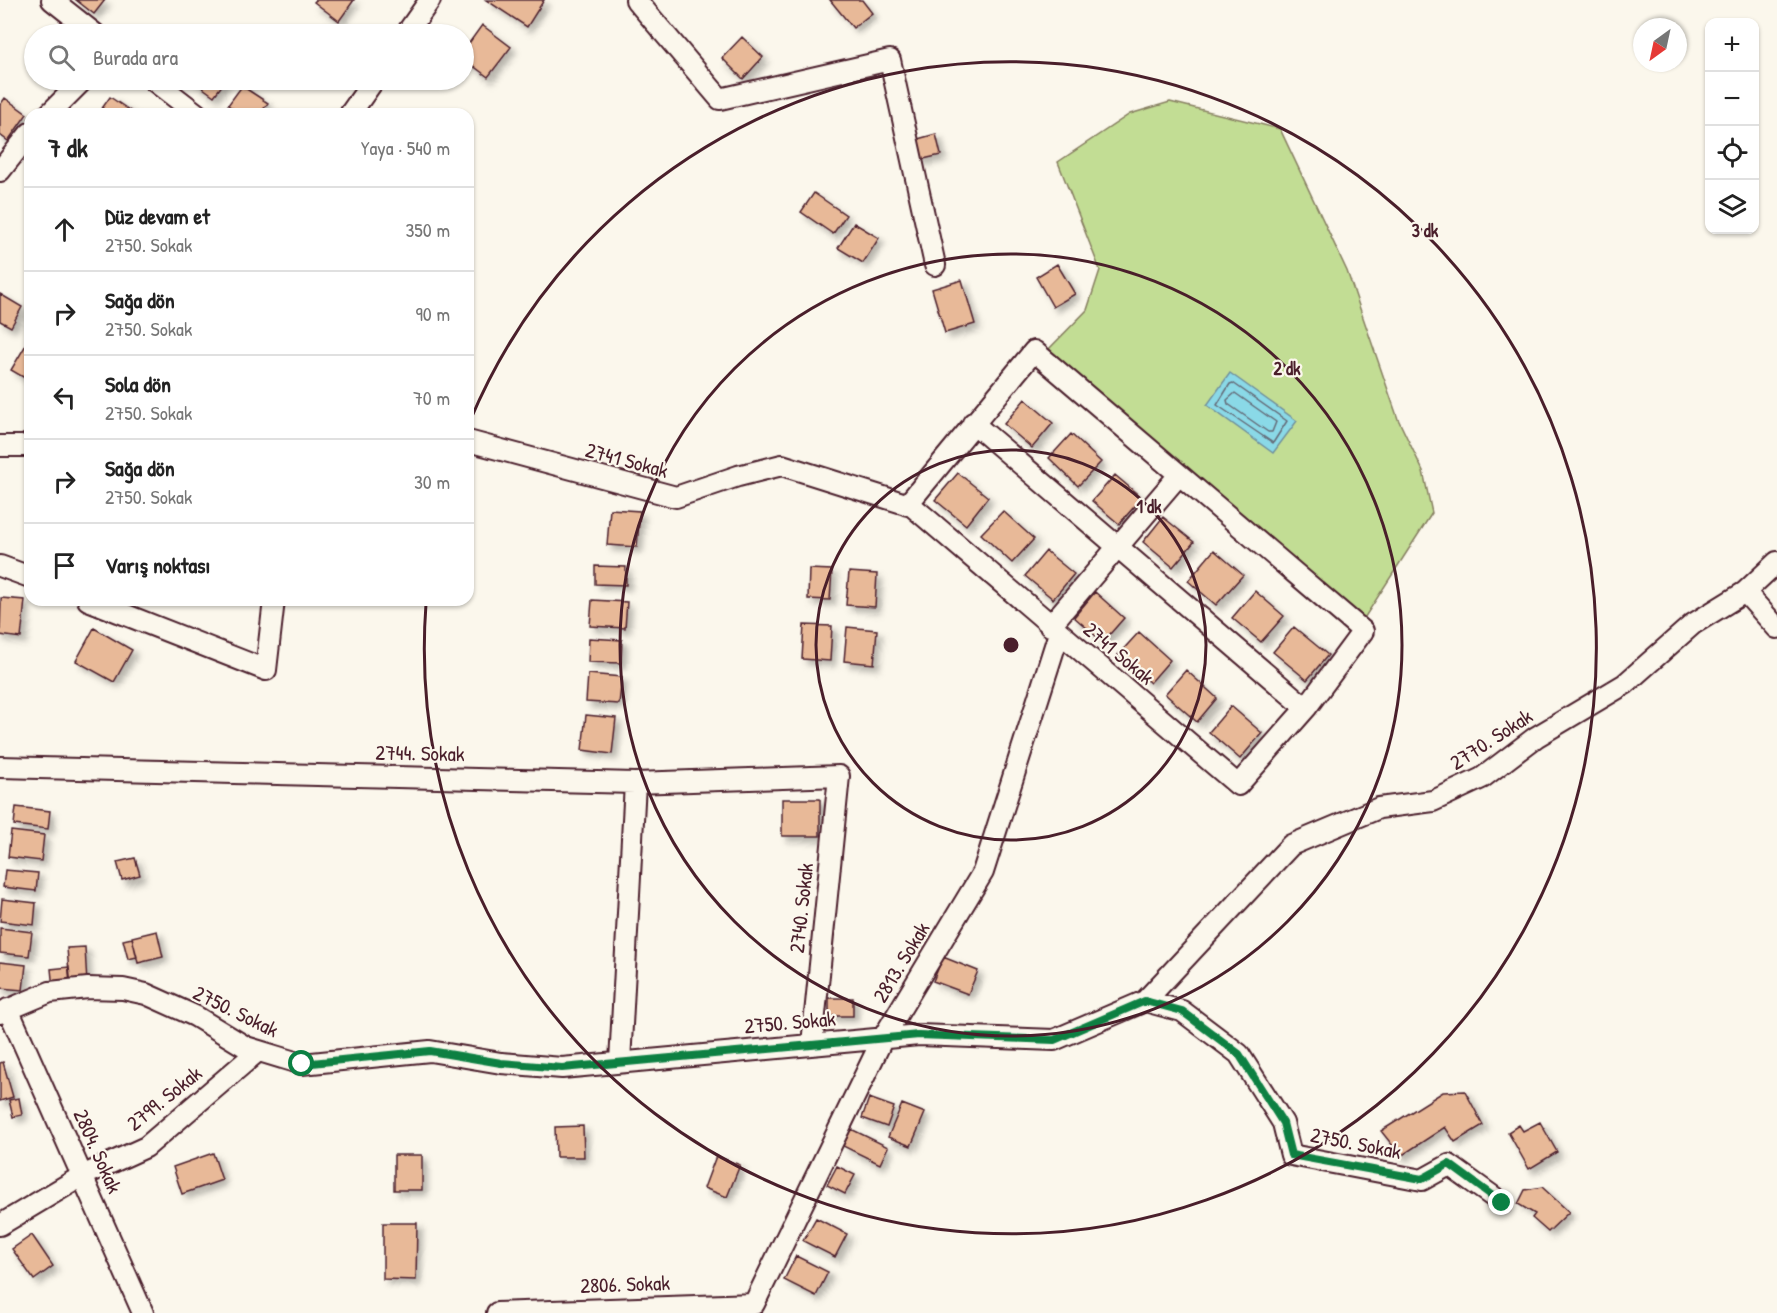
<!DOCTYPE html>
<html lang="tr">
<meta charset="utf-8">
<style>
body{margin:0;font-family:"Patrick Hand",sans-serif;background:#f6f6f6;color:#222}
.controls{position:absolute;right:18px;top:18px;display:grid;overflow:hidden;border-radius:12px;box-shadow:0 2px 4px #0004}
.controls button{width:54px;height:54px;display:grid;place-items:center;padding:0;border:0;border-bottom:2px solid #e0e0e0;background:#fff;color:#222;font:30px sans-serif}
.compass{position:absolute;left:1633px;top:18px;width:54px;height:54px;border-radius:50%;background:#fff;box-shadow:0 2px 4px #0004;rotate:213deg}
.stop{position:absolute;width:18px;height:18px;margin:-14px;border:4px solid #0b8043;border-radius:50%;background:#fff}
.stop.end{background:#0b8043;border-color:#fff;box-shadow:0 2px 6px #0008}
.list{margin:0;padding:0;list-style:none}
h2{display:flex;justify-content:space-between;align-items:center;height:78px;margin:0;padding:0 24px;font-size:26px}
h2 small{font-size:20px;font-weight:400;color:#767676}
.list li{display:grid;grid-template-columns:39px 1fr auto;gap:18px;align-items:center;box-sizing:border-box;height:84px;padding:0 24px;border-top:2px solid #e0e0e0}
.list b{display:block;font-size:22px;white-space:nowrap}
.list p{margin:0;font-size:20px;white-space:nowrap;color:#767676}
.list em{font-size:20px;font-style:normal;color:#767676}
.icon{flex:none;width:33px;height:33px;fill:none;stroke:currentColor;stroke-width:2;stroke-linecap:round;stroke-linejoin:round}
.map{position:relative;flex:none;width:1777px;height:1313px;overflow:hidden}
.search{position:absolute;background:#fff;box-shadow:0 2px 4px #0004;left:24px;top:24px;width:450px;height:66px;display:flex;align-items:center;gap:15px;box-sizing:border-box;padding:0 21px;border-radius:33px;color:#767676;font-size:22px}
.panel{position:absolute;background:#fff;box-shadow:0 2px 4px #0004;left:24px;top:108px;width:450px;height:498px;border-radius:18px}
.map>svg:first-child{display:block}
.green{fill:#c2dd94;stroke:#867e60;stroke-width:1.5}
.water{fill:#8ad9e7;stroke:#708f9c;stroke-width:1.5}
.lines{fill:none;stroke-linecap:round;stroke-linejoin:round}
.shore{stroke:#646976;stroke-width:1.5}
.building{fill:#e8b998;stroke:#4a1f2b;stroke-width:1.5;filter:url(#shadow)}
.minor-casing{stroke:#4a1f2b;stroke-width:24}
.minor{stroke:#fbf7ec;stroke-width:20}
.route{stroke:#0b8043;stroke-width:8}
.ring{fill:none;stroke:#4a1f2b;stroke-width:3}
.labels{text-anchor:middle;dominant-baseline:central;stroke-width:4.5;stroke-linejoin:round;paint-order:stroke}
.street-label{font-size:21px;fill:#4a1f2b;stroke:#fbf7ec}
.centre{fill:#4a1f2b;stroke:#fbf7ec;stroke-width:3}
.ring-label{font-size:18px;text-anchor:middle;font-weight:bold;fill:#4a1f2b;stroke:#fbf7ec;stroke-width:4.5;stroke-linejoin:round;paint-order:stroke}
</style>
<div class="map">
<svg width="1777" height="1313" viewBox="0 0 1777 1313">
<defs>
<filter id="shadow"><feDropShadow dx="5" dy="5" stdDeviation="3" flood-color="#0004"/></filter>
</defs>
<rect width="100%" height="100%" fill="#fbf7ec"/>
<filter id="ink" filterUnits="userSpaceOnUse"><feTurbulence type="fractalNoise" baseFrequency=".0167" numOctaves="2"/><feDisplacementMap in="SourceGraphic" scale="12" xChannelSelector="R" yChannelSelector="G"/><feConvolveMatrix kernelMatrix="1 2 1 2 8 2 1 2 1" color-interpolation-filters="sRGB"/></filter>
<g filter="url(#ink)">
<path class="green" d="M1170 102 1280 129 1347 271 1398 419 1423 471 1432 513 1363 620 1045 353 1087 310 1100 270 1058 162 1130 114Z"/>
<path class="water" d="M1230 373 1297 421 1273 453 1207 405Z"/>
<g class="lines">
<path class="shore" d="M1233 383 1287 421 1273 443 1217 405 1230 384Z
M1235 393 1276 422 1272 432H1268L1228 404 1227 400Z"/>
</g>
<path class="building" d="M76 0H105L94 14Z
M316 0H354L339 21 314 2Z
M486 0H544L527 27Z
M830 0H862L872 13 853 28Z
M482 25 511 47 488 77 464 59V50Z
M742 37 763 57 743 79 722 58Z
M192 80H226L214 96Z
M242 86 268 103 260 114H240L228 105Z
M110 97 135 114H98Z
M5 98 27 114 8 141 0 135V105Z
M936 134 941 155 919 160 914 140Z
M814 193 846 215 833 234 801 212Z
M854 223 879 238 863 263 838 248Z
M1057 264 1075 294 1053 307 1036 277Z
M962 280 975 324 945 333 932 289Z
M0 294 22 307 11 327 0 321Z
M27 343 30 345V381L11 370Z
M1025 399 1053 423 1032 448 1004 424Z
M1071 434 1101 462 1078 486 1049 458Z
M958 473 988 497 966 525 935 500Z
M1115 475 1142 498 1119 524 1092 501Z
M610 509 640 511 637 547 607 545Z
M1003 511 1034 539 1012 563 981 534Z
M1163 517 1194 542 1173 567 1143 542Z
M1214 550 1243 575 1216 605 1188 581Z
M1046 551 1074 574 1053 599 1025 576Z
M595 566 626 567V585L595 584Z
M809 569 832 570 830 600 808 599Z
M849 572 877 574 875 607 846 605Z
M1255 591 1284 616 1261 642 1232 618Z
M1095 592 1124 618 1103 642 1074 617Z
M1 598 25 600 21 638 0 635Z
M592 600 627 602 625 628 590 626Z
M804 625 832 626 830 661 802 659Z
M847 627 877 630 874 664 844 661Z
M1294 627 1328 655 1307 680 1273 652Z
M94 628 132 650 114 682 76 661Z
M1139 632 1170 660 1150 683 1118 655Z
M589 638 622 640 621 663 588 662Z
M1186 670 1217 698 1197 722 1165 694Z
M588 674 622 677 619 704 586 702Z
M1231 706 1262 733 1240 759 1209 732Z
M586 715 616 718 612 754 582 750Z
M782 799H820V836H782Z
M16 807 50 811 48 829 14 825Z
M11 831 44 835 41 861 8 857Z
M135 858 140 875 122 880 117 862Z
M5 870 38 873 36 891 3 887Z
M2 899 36 903 34 925 0 921Z
M0 928 32 932 29 956 0 953Z
M157 931 163 957 138 963 132 937Z
M132 938 137 957 128 959 123 940Z
M85 947 87 984 70 985 67 948Z
M943 957 978 971 968 994 933 981Z
M0 962 26 965 23 990 0 988Z
M69 967 71 986 53 988 51 969Z
M829 998H853V1016H829Z
M3 1062 13 1097 0 1101V1063Z
M1465 1091 1483 1125 1455 1142 1445 1127 1401 1156 1381 1131 1443 1092Z
M19 1098 22 1115 13 1117 9 1100Z
M869 1098 894 1107 887 1127 862 1118Z
M902 1104 925 1113 911 1146 888 1137Z
M1540 1122 1557 1152 1529 1169 1508 1132 1519 1125 1523 1131Z
M583 1126 584 1157H556L555 1127Z
M851 1129 888 1147 880 1164 843 1146Z
M213 1153 222 1180 182 1194 173 1167Z
M394 1155H422V1190H394Z
M716 1156 740 1165 727 1197 704 1188Z
M837 1166 855 1175 845 1194 827 1185Z
M1542 1187 1569 1212 1548 1232 1532 1218 1535 1214 1518 1204 1525 1190Z
M816 1218 847 1234 835 1257 803 1241Z
M383 1223H417L416 1280 383 1279Z
M32 1235 53 1266 34 1280 12 1249Z
M796 1256 828 1272 816 1296 784 1280Z"/>
<g class="lines">
<defs>
<path id="minor" d="M52 0 95 34
M636 0 720 99 890 60 935 265
M406 34 430 0
M153 80 197 114
M49 114 83 80
M350 114 374 80
M0 171 30 133
M468 441 676 497 738 476 782 465 912 506 1238 785 1306 708 973 423
M0 446H24L30 443
M907 505 1034 351 1363 631 1306 708
M0 566 30 577
M1745 592 1777 628
M88 600 266 670 274 600
M1050 626 1179 475
M0 767 635 783 839 776 812 1044
M1145 1001 1291 845 1379 808 1433 801 1482 778 1536 737 1625 684 1693 624 1745 592 1777 562
M8 1009 143 1313
M0 1013 50 992 88 988 123 989 146 994 195 1016 246 1047 302 1064 430 1051 501 1063 562 1068 919 1035 1054 1040 1145 1001 1182 1011 1239 1054 1283 1123 1291 1155 1422 1180 1449 1165 1502 1203
M620 1062 635 783
M0 1225 82 1176 146 1147 258 1051
M497 1313 754 1304 883 1038 983 872 1059 633"/>
</defs>
<use href="#minor" class="minor-casing"/>
<use href="#minor" class="minor"/>
</g>
</g>
<g class="lines" filter="url(#ink)">
<path class="route" d="M302 1064 430 1051 501 1063 562 1068 919 1035 1054 1040 1145 1001 1182 1011 1239 1054 1283 1123 1291 1155 1422 1179 1449 1164 1502 1203"/>
</g>
<g class="ring">
<circle cx="1011" cy="645" r="195"/>
<circle cx="1011" cy="645" r="391"/>
<path d="M470 421A586 586 0 1 1 426 604"/>
</g>
<g class="labels">
<g class="street-label">
<text transform="translate(627 460) rotate(15)">2741 Sokak</text>
<text transform="translate(1119 653) rotate(40)">2741 Sokak</text>
<text transform="translate(1491 739) rotate(-33)">2770. Sokak</text>
<text transform="translate(420 753) rotate(1)">2744. Sokak</text>
<text transform="translate(801 908) rotate(-84)">2740. Sokak</text>
<text transform="translate(901 962) rotate(-59)">2813. Sokak</text>
<text transform="translate(236 1011) rotate(26)">2750. Sokak</text>
<text transform="translate(790 1022) rotate(-5)">2750. Sokak</text>
<text transform="translate(164 1098) rotate(-39)">2799. Sokak</text>
<text transform="translate(1356 1143) rotate(11)">2750. Sokak</text>
<text transform="translate(98 1151) rotate(66)">2804. Sokak</text>
<text transform="translate(625 1284) rotate(-2)">2806. Sokak</text>
</g>
</g>
<circle cx="1011" cy="645" r="9" class="centre"/>
<g class="ring-label">
<text x="1425" y="237">3 dk</text>
<text x="1287" y="375">2 dk</text>
<text x="1149" y="513">1 dk</text>
</g>
</svg>
<div class="controls">
<button>+</button>
<button>−</button>
<button><svg class="icon" aria-label="locate" viewBox="0 0 24 24"><circle cx="12" cy="12" r="6"/><path d="M12 2v4M12 18v4M2 12h4M18 12h4"/></svg></button>
<button><svg class="icon" aria-label="layers" viewBox="0 0 24 24"><path d="M12 4l9 5-9 5-9-5zM3 14l9 5 9-5"/></svg></button>
</div>
<svg class="compass" viewBox="-18 -18 36 36"><path d="M0-13l5 13h-10z" fill="#e53935"/><path d="M0 13l5-13h-10z" fill="#767676"/></svg>
<div class="stop" style="left:302px;top:1064px"></div>
<div class="stop end" style="left:1502px;top:1203px"></div>
<div class="search"><svg class="icon" aria-label="search" viewBox="0 0 24 24"><circle cx="10" cy="10" r="6"/><path d="M15 15l6 6"/></svg>Burada ara</div>
<section class="panel">
<h2>7 dk<small>Yaya · 540 m</small></h2>
<ul class="list">
<li><svg class="icon" aria-label="ahead" viewBox="0 0 24 24"><path d="M12 20V5M6 11l6-6 6 6"/></svg><div><b>Düz devam et</b><p>2750. Sokak</p></div><em>350 m</em></li>
<li><svg class="icon" aria-label="right" viewBox="0 0 24 24"><path d="M7 20v-9h11M14 6l5 5-5 5"/></svg><div><b>Sağa dön</b><p>2750. Sokak</p></div><em>90 m</em></li>
<li><svg class="icon" aria-label="left" viewBox="0 0 24 24"><path d="M17 20v-9H6M10 6l-5 5 5 5"/></svg><div><b>Sola dön</b><p>2750. Sokak</p></div><em>70 m</em></li>
<li><svg class="icon" aria-label="right" viewBox="0 0 24 24"><path d="M7 20v-9h11M14 6l5 5-5 5"/></svg><div><b>Sağa dön</b><p>2750. Sokak</p></div><em>30 m</em></li>
<li><svg class="icon" aria-label="arrive" viewBox="0 0 24 24"><path d="M6 21V4h12l-3 4 3 4H6"/></svg><div><b>Varış noktası</b></div></li>
</ul>
</section>
</div>
